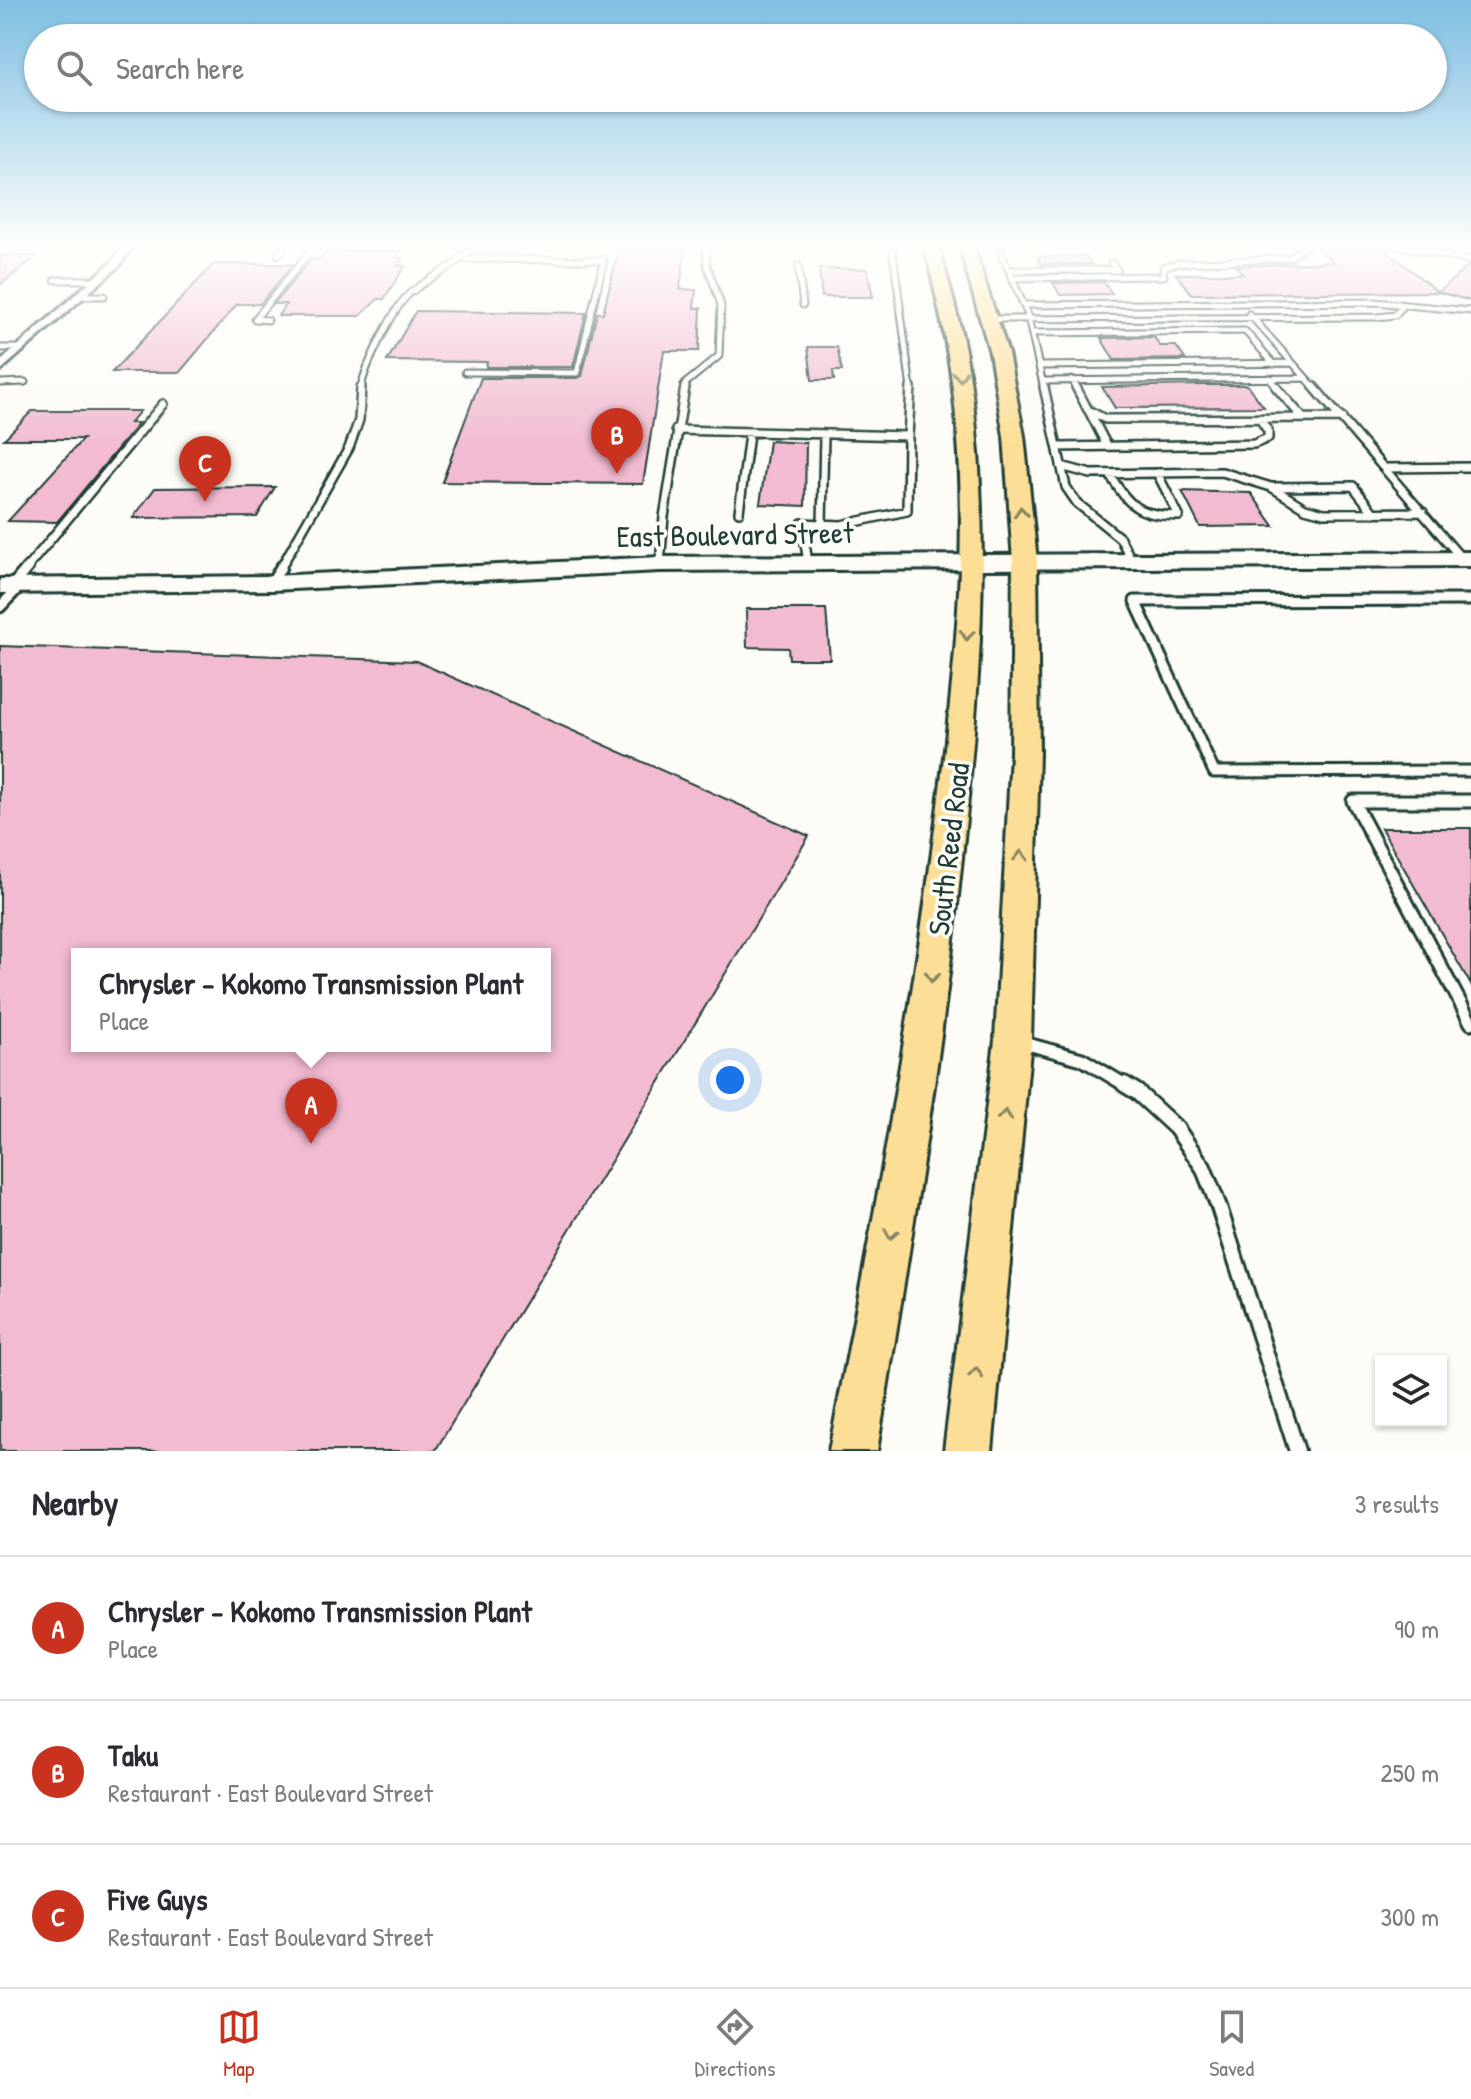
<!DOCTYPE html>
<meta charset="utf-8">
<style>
body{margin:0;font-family:"Patrick Hand",sans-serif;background:#f2f2f3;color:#2b2b33}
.controls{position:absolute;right:24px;bottom:24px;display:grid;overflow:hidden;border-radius:0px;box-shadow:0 2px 6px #0004}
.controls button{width:72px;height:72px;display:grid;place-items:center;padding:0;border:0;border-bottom:2px solid #e1e1e2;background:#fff;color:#2b2b33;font:40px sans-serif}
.you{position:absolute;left:730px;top:1080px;width:28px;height:28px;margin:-20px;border:6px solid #fff;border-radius:50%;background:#1a73e8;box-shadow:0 0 0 12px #1a73e833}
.badge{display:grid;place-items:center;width:52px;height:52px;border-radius:50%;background:#c8321e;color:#fff;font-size:26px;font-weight:700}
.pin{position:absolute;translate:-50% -66px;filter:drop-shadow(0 2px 4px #0008)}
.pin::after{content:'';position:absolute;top:42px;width:28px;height:24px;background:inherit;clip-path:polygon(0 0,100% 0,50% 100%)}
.popup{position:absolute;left:71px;top:948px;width:480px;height:104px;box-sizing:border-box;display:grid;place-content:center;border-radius:0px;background:#fff;filter:drop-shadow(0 2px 6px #0005);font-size:26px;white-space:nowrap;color:#7c7c81}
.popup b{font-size:30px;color:#2b2b33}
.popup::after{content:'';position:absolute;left:50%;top:100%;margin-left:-16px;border:16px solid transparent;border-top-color:#fff}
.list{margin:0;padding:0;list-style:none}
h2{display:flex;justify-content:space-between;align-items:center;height:104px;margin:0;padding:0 32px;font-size:34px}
h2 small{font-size:26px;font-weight:400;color:#7c7c81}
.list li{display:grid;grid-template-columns:52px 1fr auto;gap:24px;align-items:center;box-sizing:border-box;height:144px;padding:0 32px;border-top:2px solid #e1e1e2}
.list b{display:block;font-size:30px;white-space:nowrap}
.list p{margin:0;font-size:26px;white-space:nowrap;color:#7c7c81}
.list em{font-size:26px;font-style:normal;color:#7c7c81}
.icon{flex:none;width:44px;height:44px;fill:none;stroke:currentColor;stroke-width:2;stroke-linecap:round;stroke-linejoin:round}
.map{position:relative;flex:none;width:1471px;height:1451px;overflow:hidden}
.search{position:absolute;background:#fff;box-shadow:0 2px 6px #0004;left:24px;right:24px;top:24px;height:88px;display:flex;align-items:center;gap:20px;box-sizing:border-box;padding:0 28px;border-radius:44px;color:#7c7c81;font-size:30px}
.sheet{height:536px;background:#fff}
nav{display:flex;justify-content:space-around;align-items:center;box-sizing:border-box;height:112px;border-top:2px solid #e1e1e2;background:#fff;font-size:22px;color:#7c7c81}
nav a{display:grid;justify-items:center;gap:4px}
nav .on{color:#c8321e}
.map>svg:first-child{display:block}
.building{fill:#f2bbd2;stroke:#1f3d34;stroke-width:2;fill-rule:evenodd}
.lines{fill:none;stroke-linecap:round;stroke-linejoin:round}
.service-far4-casing{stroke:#1f3d34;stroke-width:9}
.service-far3-casing{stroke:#1f3d34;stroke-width:12}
.service-far2-casing{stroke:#1f3d34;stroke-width:15}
.service-far1-casing{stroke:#1f3d34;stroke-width:17}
.service-casing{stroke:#1f3d34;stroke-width:20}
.minor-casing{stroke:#1f3d34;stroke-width:6}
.secondary-casing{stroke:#1f3d34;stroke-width:6}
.primary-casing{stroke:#1f3d34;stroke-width:6}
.service-far4{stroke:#fdfcf7;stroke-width:5}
.service-far3{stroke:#fdfcf7;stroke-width:7}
.service-far2{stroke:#fdfcf7;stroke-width:9}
.service-far1{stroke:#fdfcf7;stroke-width:11}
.service{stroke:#fdfcf7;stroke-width:14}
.minor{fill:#fdfcf7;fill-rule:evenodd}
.secondary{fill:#fdfcf7;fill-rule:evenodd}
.primary{fill:#fdde96;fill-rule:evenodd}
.oneway{stroke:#838560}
.labels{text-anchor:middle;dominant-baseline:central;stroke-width:7;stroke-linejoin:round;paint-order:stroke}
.street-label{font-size:30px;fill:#1f3d34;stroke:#fdfcf7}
</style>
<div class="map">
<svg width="1471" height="1451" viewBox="0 0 1471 1451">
<rect width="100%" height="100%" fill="#fdfcf7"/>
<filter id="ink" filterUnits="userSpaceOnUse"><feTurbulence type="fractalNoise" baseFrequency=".0125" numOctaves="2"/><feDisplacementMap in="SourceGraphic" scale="16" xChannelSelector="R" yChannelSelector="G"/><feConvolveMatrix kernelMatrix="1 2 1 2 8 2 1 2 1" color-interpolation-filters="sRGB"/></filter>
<g filter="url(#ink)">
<path class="building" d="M620 245H686L680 289 696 290 694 308H701L699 351H664L643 484 442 482 481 378H577L582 376 597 313H603Z
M1317 247H1382L1438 292 1192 294 1176 274H1243L1235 266 1334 262Z
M327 251H401L396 258H403L398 266H405L384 299H378L360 316H278L286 304H274L307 264 312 259H321Z
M0 256H37L0 285Z
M1086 256 1091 264H1041L1037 257Z
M214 264H293L260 304H237L180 372H112Z
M1468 266H1471V301L1438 292Z
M819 269H867L873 297H822Z
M1104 282 1112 294 1060 295 1053 283Z
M416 311 586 313 573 367H486L487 362 387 361Z
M1154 337 1160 346H1176L1185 359 1114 360 1101 338Z
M808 347H837L842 371H833L834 380H812Z
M1203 385H1247L1264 407 1115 408 1102 387Z
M32 411H140L130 423H139L57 522 8 521 83 439H4Z
M769 441 806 443 805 506 760 504Z
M275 487 257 517 133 518 155 488Z
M1182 491 1251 493 1274 526 1200 527Z
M746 609H826L830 659H789L788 648 747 647Z
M0 646 416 661 809 836 435 1451H0ZM77 954H545V1046H77Z
M1381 828H1471V985Z"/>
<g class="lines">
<defs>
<path id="service-far4" d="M892 245 911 389
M998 245 1027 313 1044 389
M1395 245 1471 261
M278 255 286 245
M463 259 604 260 577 373 465 372
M798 265 803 305
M1009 270H1117L1111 263
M1013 278 1164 276 1163 267 1179 263 1289 258 1308 245
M55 280H98
M80 296H104
M1024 305 1375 302 1471 311
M1249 314 1316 389
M989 319 1377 317 1395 315 1401 308 1398 304
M268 320 255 319 313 248 319 245
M1032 333 1245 331 1274 364
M0 348H21
M1040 366 1293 363
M1269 378 1278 389
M1072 380 1077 389
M1043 381 1306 378
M0 383 25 382
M361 389C363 370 395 305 410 293 433 275 454 268 476 245
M684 389 686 383 719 356 721 305 707 265 706 245"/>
<path id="service-far3" d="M1044 387 1066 487 1077 503 1120 538 1132 561
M1076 387 1088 410 1105 419 1342 418
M1276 387 1303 418
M1314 387 1462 559
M1090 413 1107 446
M676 430 908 436 907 511 841 525 802 523 808 563
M908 436 911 387
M1058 447 1254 444 1268 438V431L1260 419
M1061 466 1091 474 1222 472 1271 487 1305 508 1324 513 1423 512
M1387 468 1471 467
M1110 475C1131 509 1139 515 1179 516L1157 473
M1274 487 1353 486 1374 513
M739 512 749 434
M822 524 824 435
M660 564 664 517 685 387
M26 569 163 404
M280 569 349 448 359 420 361 387"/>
<path id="service-far2" d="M272 583 281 567
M12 586 28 567
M1471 600 1135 601 1214 772 1471 771
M0 607 20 586"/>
<path id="service-far1" d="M1471 801H1353L1471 1023
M1020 1042 1082 1059 1127 1086"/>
<path id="service" d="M1124 1084 1137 1092 1176 1128 1203 1167 1219 1207 1297 1451"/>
<path id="minor" d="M124 245H134L120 265 0 371V362L113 261Z"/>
<path id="secondary" d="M1471 552V566L660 571 272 590 0 593V579L272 576 660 557Z"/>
<path id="primary" d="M924 245H938C952 294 966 343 972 394 992 549 978 704 962 858 942 1057 909 1253 877 1451H829C867 1254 905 1058 931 859 951 705 973 545 953 389 947 340 936 293 924 245Z
M959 245H973L1008 353 1024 436 1037 561 1039 753 1031 1040 992 1451H944L995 1040 1011 753 1013 561 1004 436 990 353Z"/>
</defs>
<use href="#service-far4" class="service-far4-casing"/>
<use href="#service-far3" class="service-far3-casing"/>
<use href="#service-far2" class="service-far2-casing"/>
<use href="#service-far1" class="service-far1-casing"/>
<use href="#service" class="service-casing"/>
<use href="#minor" class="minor-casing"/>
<use href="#secondary" class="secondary-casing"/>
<use href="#primary" class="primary-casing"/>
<use href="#service-far4" class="service-far4"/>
<use href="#service-far3" class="service-far3"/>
<use href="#service-far2" class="service-far2"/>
<use href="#service-far1" class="service-far1"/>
<use href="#service" class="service"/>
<use href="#minor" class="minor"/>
<use href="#secondary" class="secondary"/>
<use href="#primary" class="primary"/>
</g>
<defs><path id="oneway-chevron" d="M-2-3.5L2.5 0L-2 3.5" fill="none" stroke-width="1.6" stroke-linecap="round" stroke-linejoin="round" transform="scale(2)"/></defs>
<g class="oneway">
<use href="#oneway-chevron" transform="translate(960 376) rotate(84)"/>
<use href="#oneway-chevron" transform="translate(1021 512) rotate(-95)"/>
<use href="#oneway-chevron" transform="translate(967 635) rotate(94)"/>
<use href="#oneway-chevron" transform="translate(1021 856) rotate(-88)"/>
<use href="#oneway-chevron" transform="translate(932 977) rotate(97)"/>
<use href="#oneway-chevron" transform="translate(1005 1115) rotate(-84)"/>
<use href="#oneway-chevron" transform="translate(891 1234) rotate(100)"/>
<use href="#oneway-chevron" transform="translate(976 1373) rotate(-84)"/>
</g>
</g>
<linearGradient id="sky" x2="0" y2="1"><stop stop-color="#7dbee2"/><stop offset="0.55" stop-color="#fefefb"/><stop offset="1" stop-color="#fefefb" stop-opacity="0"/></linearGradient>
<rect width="1471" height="448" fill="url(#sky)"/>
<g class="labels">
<g class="street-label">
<text transform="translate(735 534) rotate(-1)">East Boulevard Street</text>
<text transform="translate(948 849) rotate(-83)">South Reed Road</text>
</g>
</g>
</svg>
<div class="controls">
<button><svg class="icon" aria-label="layers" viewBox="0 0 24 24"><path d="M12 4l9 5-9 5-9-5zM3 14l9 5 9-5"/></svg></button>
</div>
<div class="you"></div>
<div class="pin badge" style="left:311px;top:1144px">A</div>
<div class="popup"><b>Chrysler - Kokomo Transmission Plant</b>Place</div>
<div class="pin badge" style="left:617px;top:474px">B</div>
<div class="pin badge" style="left:205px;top:502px">C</div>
<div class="search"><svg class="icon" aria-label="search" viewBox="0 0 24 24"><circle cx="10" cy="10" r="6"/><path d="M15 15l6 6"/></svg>Search here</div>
</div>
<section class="sheet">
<h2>Nearby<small>3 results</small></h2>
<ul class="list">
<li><span class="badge">A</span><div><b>Chrysler - Kokomo Transmission Plant</b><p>Place</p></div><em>90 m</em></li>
<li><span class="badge">B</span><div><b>Taku</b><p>Restaurant · East Boulevard Street</p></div><em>250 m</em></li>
<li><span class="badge">C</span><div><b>Five Guys</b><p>Restaurant · East Boulevard Street</p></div><em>300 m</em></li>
</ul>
</section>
<nav>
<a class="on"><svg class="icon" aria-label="map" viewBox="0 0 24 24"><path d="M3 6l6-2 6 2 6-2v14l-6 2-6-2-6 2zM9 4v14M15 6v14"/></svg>Map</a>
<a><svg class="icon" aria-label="directions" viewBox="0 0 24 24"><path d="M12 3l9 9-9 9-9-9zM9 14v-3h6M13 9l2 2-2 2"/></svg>Directions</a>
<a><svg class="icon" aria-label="saved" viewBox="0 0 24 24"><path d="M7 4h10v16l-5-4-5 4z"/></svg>Saved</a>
</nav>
